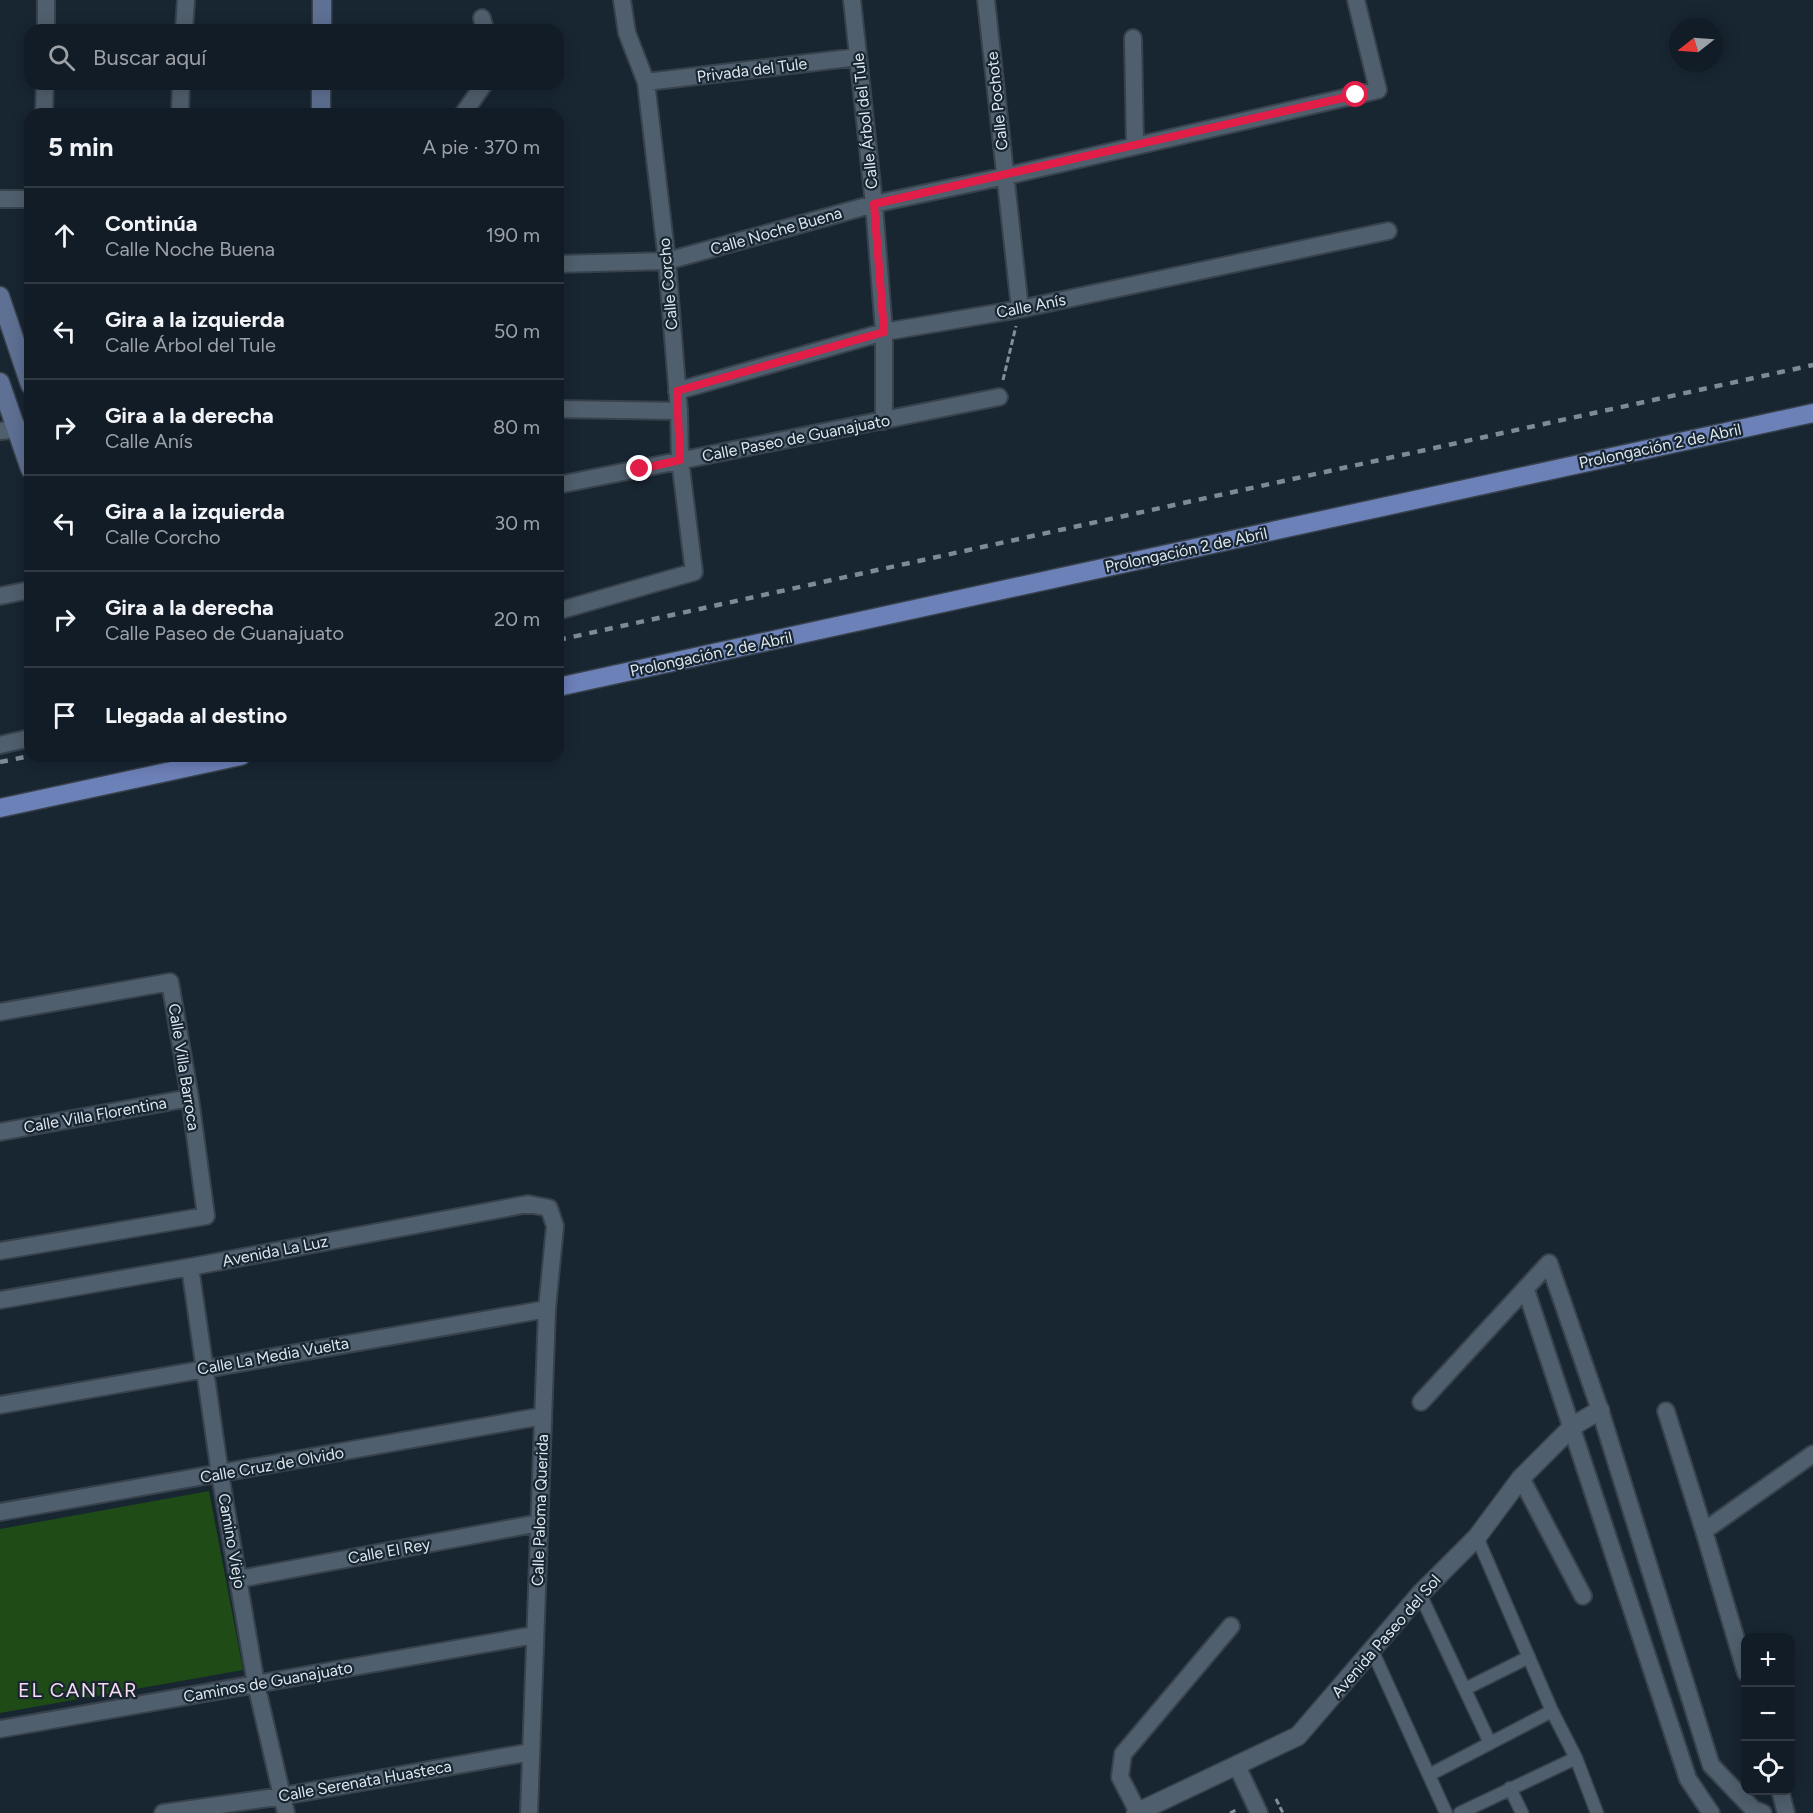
<!DOCTYPE html>
<html lang="es">
<meta charset="utf-8">
<style>
body{margin:0;font-family:Figtree,sans-serif;background:#1b252e;color:#f1f3f6}
.controls{position:absolute;right:18px;bottom:18px;display:grid;overflow:hidden;border-radius:12px;box-shadow:0 3px 15px #0003}
.controls button{width:54px;height:54px;display:grid;place-items:center;padding:0;border:0;border-bottom:2px solid #313a43;background:#121c26;color:#f1f3f6;font:30px sans-serif}
.compass{position:absolute;left:1669px;top:18px;width:54px;height:54px;border-radius:50%;background:#121c26;box-shadow:0 3px 15px #0003;rotate:253deg}
.stop{position:absolute;width:18px;height:18px;margin:-14px;border:4px solid #e11d48;border-radius:50%;background:#fff}
.stop.end{background:#e11d48;border-color:#fff;box-shadow:0 2px 6px #0008}
.list{margin:0;padding:0;list-style:none}
h2{display:flex;justify-content:space-between;align-items:center;height:78px;margin:0;padding:0 24px;font-size:26px}
h2 small{font-size:20px;font-weight:400;color:#9ca1a7}
.list li{display:grid;grid-template-columns:39px 1fr auto;gap:18px;align-items:center;box-sizing:border-box;height:96px;padding:0 24px;border-top:2px solid #313a43}
.list b{display:block;font-size:22px;white-space:nowrap}
.list p{margin:0;font-size:20px;white-space:nowrap;color:#9ca1a7}
.list em{font-size:20px;font-style:normal;color:#9ca1a7}
.icon{flex:none;width:33px;height:33px;fill:none;stroke:currentColor;stroke-width:2;stroke-linecap:round;stroke-linejoin:round}
.map{position:relative;flex:none;width:1813px;height:1813px;overflow:hidden}
.search{position:absolute;background:#121c26;box-shadow:0 3px 15px #0003;left:24px;top:24px;width:540px;height:66px;display:flex;align-items:center;gap:15px;box-sizing:border-box;padding:0 21px;border-radius:18px;color:#9ca1a7;font-size:22px}
.panel{position:absolute;background:#121c26;box-shadow:0 3px 15px #0003;left:24px;top:108px;width:540px;height:654px;border-radius:18px}
.map>svg:first-child{display:block}
.green{fill:#1e4b16}
.lines{fill:none;stroke-linecap:round;stroke-linejoin:round}
.pedestrian-casing{stroke:#38424c;stroke-width:15}
.minor-casing{stroke:#38424c;stroke-width:20}
.tertiary-casing{stroke:#38424c;stroke-width:21}
.secondary-casing{stroke:#38424c;stroke-width:21}
.primary-casing{stroke:#38424c;stroke-width:21}
.path{stroke:#848f99;stroke-width:3;stroke-dasharray:6 3;stroke-linecap:butt}
.pedestrian{stroke:#505f6d;stroke-width:12}
.minor{stroke:#505f6d;stroke-width:16}
.tertiary{stroke:#505f6d;stroke-width:18}
.secondary{stroke:#5e7093;stroke-width:18}
.primary{stroke:#6d81b9;stroke-width:18}
.rail{stroke:#7f8a94;stroke-width:4.5;stroke-dasharray:8 8;stroke-linecap:butt}
.route{stroke:#e11d48;stroke-width:8}
.labels{text-anchor:middle;dominant-baseline:central;stroke-width:4.5;stroke-linejoin:round;paint-order:stroke}
.street-label{font-size:16px;fill:#dee7ef;stroke:#182632}
.quarter-label{font-size:20px;letter-spacing:1.5px;fill:#f7daed;stroke:#182632}
</style>
<div class="map">
<svg width="1813" height="1813" viewBox="0 0 1813 1813">
<rect width="100%" height="100%" fill="#182632"/>
<path class="green" d="M209 1491 243 1670 0 1713V1529Z"/>
<g class="lines">
<defs>
<path id="pedestrian" d="M1477 1537 1552 1711 1576 1758 1597 1813
M1420 1594 1490 1743
M1372 1650 1446 1813
M1465 1689 1529 1657
M1429 1775 1552 1711
M1510 1788 1522 1813
M1460 1813 1576 1758"/>
<path id="minor" d="M852 0 874 204 884 332V421
M986 0 1020 309
M482 18 485 30
M46 30V0
M184 30 186 0
M1133 38 1135 146
M646 82 858 57
M44 114 45 84
M180 114 181 84
M463 114 484 84
M0 199H30
M558 264 667 261 874 204 1006 176 1378 90 1356 0
M677 391 884 332 1020 309 1388 231
M558 409 679 411
M0 431 30 428
M558 485 999 397
M0 596 30 590
M558 611 694 572 680 460 679 411 667 261 646 82 627 33 622 0
M0 745 30 738
M0 1012 170 982 190 1098 206 1216 0 1251
M0 1132 190 1098
M1549 1263 1600 1410 1711 1765 1753 1809 1763 1813
M190 1267 220 1474 256 1684 286 1813
M1526 1290 1688 1779 1711 1813
M0 1300 190 1267 528 1204 549 1208 555 1226 547 1309 529 1813
M1421 1402 1549 1263
M0 1405 547 1309
M1666 1411 1704 1531 1746 1673
M1521 1478 1583 1596
M0 1512 543 1416
M1704 1531 1813 1454
M239 1579 539 1523
M0 1729 535 1635
M1237 1766 1259 1813
M1780 1790 1786 1813
M1138 1812 1120 1777 1123 1754 1231 1626
M163 1813 283 1796 531 1752"/>
<path id="tertiary" d="M1136 1813 1298 1736 1420 1594 1477 1537 1521 1478 1573 1426 1600 1410"/>
<path id="secondary" d="M322 30V0
M321 114V84
M0 296 30 385
M0 382 30 469"/>
<path id="primary" d="M558 687 1813 413
M0 808 241 756"/>
</defs>
<use href="#pedestrian" class="pedestrian-casing"/>
<use href="#minor" class="minor-casing"/>
<use href="#tertiary" class="tertiary-casing"/>
<use href="#secondary" class="secondary-casing"/>
<use href="#primary" class="primary-casing"/>
<path class="path" d="M1003 380 1016 326
M1276 1799 1283 1813
M1230 1813 1238 1809"/>
<use href="#pedestrian" class="pedestrian"/>
<use href="#minor" class="minor"/>
<use href="#tertiary" class="tertiary"/>
<use href="#secondary" class="secondary"/>
<use href="#primary" class="primary"/>
<path class="rail" d="M558 640 1813 365
M0 762 30 756"/>
</g>
<g class="lines">
<path class="route" d="M640 469 680 460 677 391 884 332 874 204 1356 95"/>
</g>
<g class="labels">
<g class="street-label">
<text transform="translate(752 70) rotate(-7)">Privada del Tule</text>
<text transform="translate(997 101) rotate(-96)">Calle Pochote</text>
<text transform="translate(865 121) rotate(-96)">Calle Árbol del Tule</text>
<text transform="translate(776 231) rotate(-16)">Calle Noche Buena</text>
<text transform="translate(668 284) rotate(-95)">Calle Corcho</text>
<text transform="translate(1031 306) rotate(-11)">Calle Anís</text>
<text transform="translate(796 438) rotate(-11)">Calle Paseo de Guanajuato</text>
<text transform="translate(1660 446) rotate(-12)">Prolongación 2 de Abril</text>
<text transform="translate(1186 550) rotate(-12)">Prolongación 2 de Abril</text>
<text transform="translate(711 654) rotate(-12)">Prolongación 2 de Abril</text>
<text transform="translate(184 1067) rotate(81)">Calle Villa Barroca</text>
<text transform="translate(95 1115) rotate(-10)">Calle Villa Florentina</text>
<text transform="translate(275 1251) rotate(-11)">Avenida La Luz</text>
<text transform="translate(273 1356) rotate(-10)">Calle La Media Vuelta</text>
<text transform="translate(272 1465) rotate(-10)">Calle Cruz de Olvido</text>
<text transform="translate(540 1510) rotate(-88)">Calle Paloma Querida</text>
<text transform="translate(232 1541) rotate(80)">Camino Viejo</text>
<text transform="translate(389 1551) rotate(-10)">Calle El Rey</text>
<text transform="translate(1386 1636) rotate(-49)">Avenida Paseo del Sol</text>
<text transform="translate(268 1682) rotate(-10)">Caminos de Guanajuato</text>
<text transform="translate(365 1781) rotate(-10)">Calle Serenata Huasteca</text>
</g>
<g class="quarter-label">
<text x="78" y="1690">EL CANTAR</text>
</g>
</g>
</svg>
<div class="controls">
<button>+</button>
<button>−</button>
<button><svg class="icon" aria-label="locate" viewBox="0 0 24 24"><circle cx="12" cy="12" r="6"/><path d="M12 2v4M12 18v4M2 12h4M18 12h4"/></svg></button>
</div>
<svg class="compass" viewBox="-18 -18 36 36"><path d="M0-13l5 13h-10z" fill="#e53935"/><path d="M0 13l5-13h-10z" fill="#9ca1a7"/></svg>
<div class="stop" style="left:1356px;top:95px"></div>
<div class="stop end" style="left:640px;top:469px"></div>
<div class="search"><svg class="icon" aria-label="search" viewBox="0 0 24 24"><circle cx="10" cy="10" r="6"/><path d="M15 15l6 6"/></svg>Buscar aquí</div>
<section class="panel">
<h2>5 min<small>A pie · 370 m</small></h2>
<ul class="list">
<li><svg class="icon" aria-label="ahead" viewBox="0 0 24 24"><path d="M12 20V5M6 11l6-6 6 6"/></svg><div><b>Continúa</b><p>Calle Noche Buena</p></div><em>190 m</em></li>
<li><svg class="icon" aria-label="left" viewBox="0 0 24 24"><path d="M17 20v-9H6M10 6l-5 5 5 5"/></svg><div><b>Gira a la izquierda</b><p>Calle Árbol del Tule</p></div><em>50 m</em></li>
<li><svg class="icon" aria-label="right" viewBox="0 0 24 24"><path d="M7 20v-9h11M14 6l5 5-5 5"/></svg><div><b>Gira a la derecha</b><p>Calle Anís</p></div><em>80 m</em></li>
<li><svg class="icon" aria-label="left" viewBox="0 0 24 24"><path d="M17 20v-9H6M10 6l-5 5 5 5"/></svg><div><b>Gira a la izquierda</b><p>Calle Corcho</p></div><em>30 m</em></li>
<li><svg class="icon" aria-label="right" viewBox="0 0 24 24"><path d="M7 20v-9h11M14 6l5 5-5 5"/></svg><div><b>Gira a la derecha</b><p>Calle Paseo de Guanajuato</p></div><em>20 m</em></li>
<li><svg class="icon" aria-label="arrive" viewBox="0 0 24 24"><path d="M6 21V4h12l-3 4 3 4H6"/></svg><div><b>Llegada al destino</b></div></li>
</ul>
</section>
</div>
